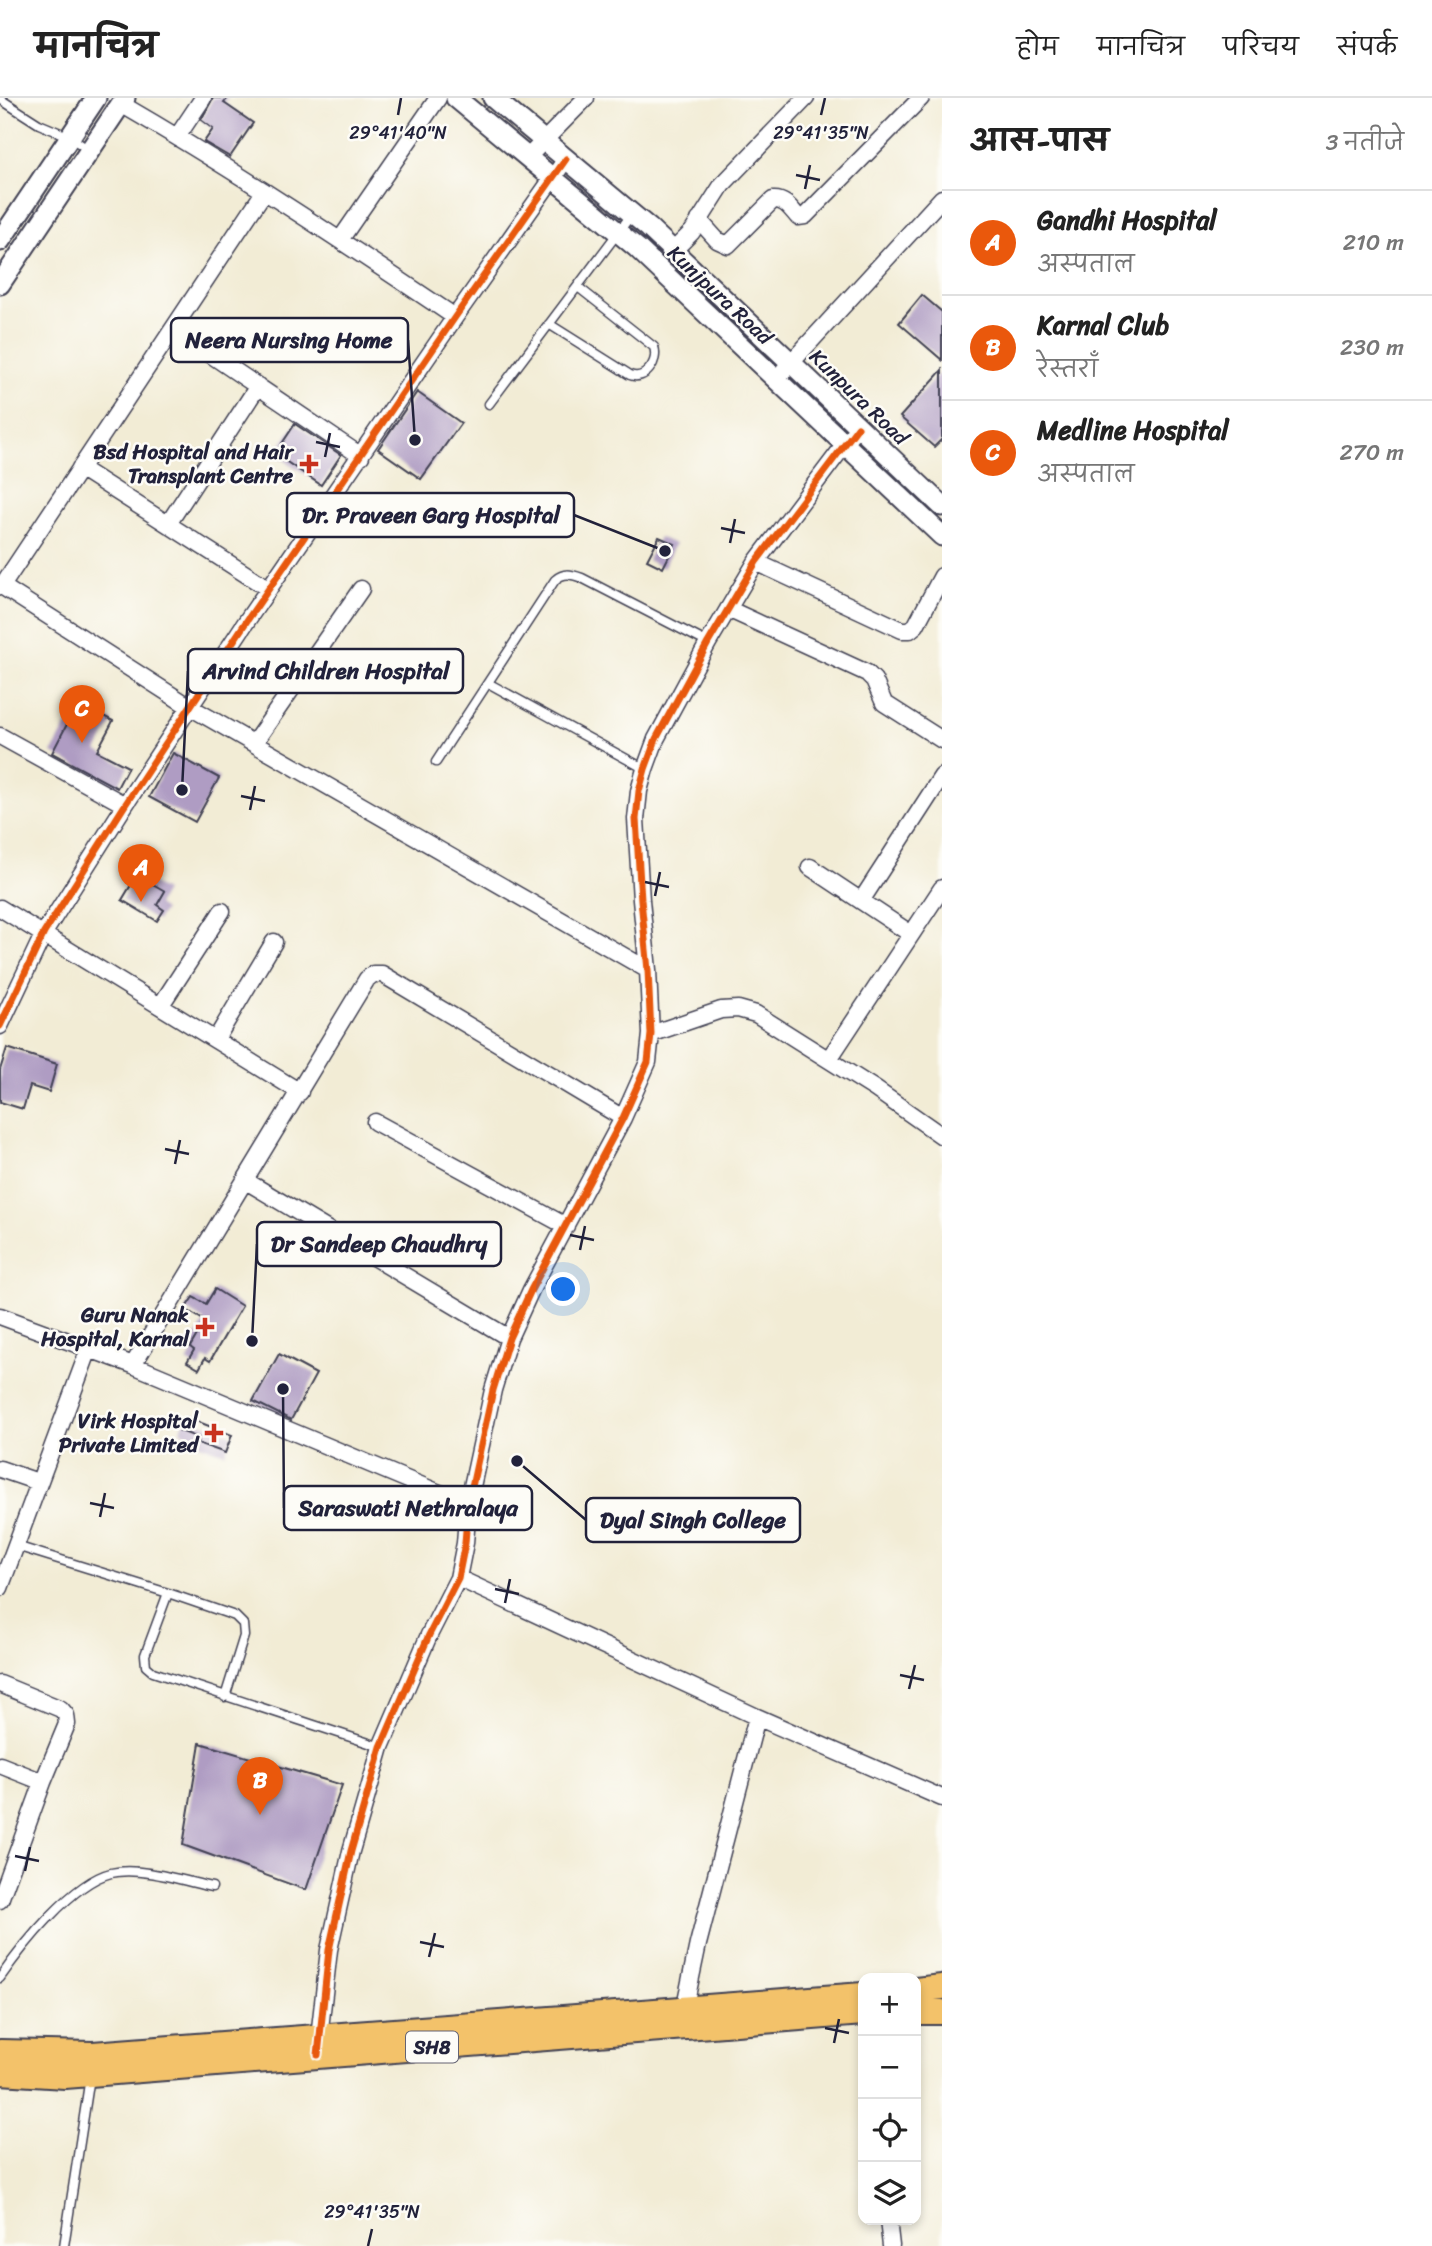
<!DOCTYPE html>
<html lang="hi">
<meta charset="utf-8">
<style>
body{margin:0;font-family:Sriracha,"Playpen Sans Deva",sans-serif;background:#f6f6f6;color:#222}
.controls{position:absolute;right:21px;bottom:21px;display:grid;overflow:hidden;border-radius:14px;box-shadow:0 4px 10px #0003}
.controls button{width:63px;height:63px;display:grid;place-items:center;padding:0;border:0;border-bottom:2px solid #e0e0e0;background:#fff;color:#222;font:35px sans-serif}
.you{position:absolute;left:564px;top:1192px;width:24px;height:24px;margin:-18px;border:5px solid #fff;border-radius:50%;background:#1a73e8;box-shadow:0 0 0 10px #1a73e833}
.badge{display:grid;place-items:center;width:46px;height:46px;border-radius:50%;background:#ea580c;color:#fff;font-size:23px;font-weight:700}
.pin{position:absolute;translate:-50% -58px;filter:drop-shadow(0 2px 4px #0008)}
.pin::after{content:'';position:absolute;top:37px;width:24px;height:21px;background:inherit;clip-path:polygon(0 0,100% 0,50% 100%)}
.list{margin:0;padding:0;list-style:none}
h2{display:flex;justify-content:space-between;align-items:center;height:91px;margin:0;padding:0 28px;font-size:30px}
h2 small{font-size:23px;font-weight:400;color:#767676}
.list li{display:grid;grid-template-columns:46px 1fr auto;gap:21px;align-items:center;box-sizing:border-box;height:105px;padding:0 28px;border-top:2px solid #e0e0e0}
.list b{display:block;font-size:26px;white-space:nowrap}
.list p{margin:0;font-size:23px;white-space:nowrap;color:#767676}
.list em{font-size:23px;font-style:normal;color:#767676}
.icon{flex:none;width:38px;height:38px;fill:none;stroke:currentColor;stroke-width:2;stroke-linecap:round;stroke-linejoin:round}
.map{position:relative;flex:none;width:942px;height:2148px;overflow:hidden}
header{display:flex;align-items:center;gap:42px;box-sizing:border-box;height:98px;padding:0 35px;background:#fff;border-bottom:2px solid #e0e0e0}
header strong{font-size:33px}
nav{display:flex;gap:38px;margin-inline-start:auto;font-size:24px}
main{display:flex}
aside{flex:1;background:#fff}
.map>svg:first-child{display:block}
.building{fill:#af9cc3}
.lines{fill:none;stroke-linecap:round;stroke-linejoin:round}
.service-casing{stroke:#414052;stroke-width:11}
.minor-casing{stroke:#414052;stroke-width:19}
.tertiary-casing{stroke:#414052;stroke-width:23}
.primary-casing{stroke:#414052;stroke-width:28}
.service{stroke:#fff;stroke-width:8}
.minor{stroke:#fff;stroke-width:16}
.tertiary{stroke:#fff;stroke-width:19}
.primary{stroke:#f3c26a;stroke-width:24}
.cycleway-casing{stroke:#fdfcf7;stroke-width:11}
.cycleway{stroke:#e8590c;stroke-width:7}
.ticks{fill:none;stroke:#22223b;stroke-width:2.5}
.poi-dot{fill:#c8321e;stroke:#fdfcf7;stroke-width:2.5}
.labels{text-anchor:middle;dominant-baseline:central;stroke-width:5;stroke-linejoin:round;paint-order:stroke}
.shield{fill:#fdfcf7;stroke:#646373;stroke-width:2}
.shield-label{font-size:19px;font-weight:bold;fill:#22223b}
.street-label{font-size:21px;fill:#22223b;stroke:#fdfcf7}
.poi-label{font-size:21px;font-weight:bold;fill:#22223b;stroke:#fdfcf7;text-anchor:end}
.ticks-label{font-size:18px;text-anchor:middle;fill:#22223b;stroke:#fdfcf7;stroke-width:5;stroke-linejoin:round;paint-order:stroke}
.leader{fill:none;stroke:#22223b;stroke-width:2.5}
.callout-dot{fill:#22223b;stroke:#fdfcf7;stroke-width:2.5}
.callout{fill:#fdfcf7;stroke:#22223b;stroke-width:2.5}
.callout-label{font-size:23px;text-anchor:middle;font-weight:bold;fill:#22223b}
</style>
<header>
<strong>मानचित्र</strong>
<nav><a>होम</a><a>मानचित्र</a><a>परिचय</a><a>संपर्क</a></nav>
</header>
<main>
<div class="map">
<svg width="942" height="2148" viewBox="0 0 942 2148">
<rect width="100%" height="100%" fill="#fdfcf7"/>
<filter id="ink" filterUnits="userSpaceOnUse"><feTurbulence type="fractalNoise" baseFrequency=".0143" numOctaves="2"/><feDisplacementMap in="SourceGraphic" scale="14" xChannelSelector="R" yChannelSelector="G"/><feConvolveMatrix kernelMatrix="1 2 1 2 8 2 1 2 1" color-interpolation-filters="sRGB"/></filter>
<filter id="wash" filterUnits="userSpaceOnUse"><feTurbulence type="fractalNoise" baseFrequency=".00686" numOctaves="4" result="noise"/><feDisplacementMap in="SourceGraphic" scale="28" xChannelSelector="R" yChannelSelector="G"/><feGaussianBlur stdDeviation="1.57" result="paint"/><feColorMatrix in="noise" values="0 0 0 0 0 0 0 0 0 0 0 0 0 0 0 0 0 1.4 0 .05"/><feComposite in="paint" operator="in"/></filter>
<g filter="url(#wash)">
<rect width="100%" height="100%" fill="#f2ecd5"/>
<g id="blocks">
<path class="building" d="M213 0H228L224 5 253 25 230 59 204 44 213 31 201 22Z
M922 197 942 214V262L899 225Z
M942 272V341L934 349 900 319Z
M417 294 461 325 421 381 378 351Z
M295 326 341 357 321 387 275 356Z
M659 439 675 446 663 470 647 462Z
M78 605 113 623 97 653 128 669 117 690 52 655Z
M173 655 219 680 195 724 149 699Z
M137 777 165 793 157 807 164 812 157 823 122 802Z
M7 950 57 966 49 994 30 988 23 1011 0 1004V972Z
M215 1191 242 1208 210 1263 205 1260 199 1271 187 1264 194 1252 190 1249 205 1223 185 1211 193 1199 206 1206Z
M279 1256 316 1276 291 1322 253 1303Z
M186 1319 232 1337 225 1355 197 1345 199 1340 180 1333Z
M200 1645 342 1687 306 1792 183 1747Z"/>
</g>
</g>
<g filter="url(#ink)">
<use href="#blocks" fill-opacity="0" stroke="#414052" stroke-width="2"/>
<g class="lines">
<defs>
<path id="service" d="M0 1 39 26 70 39 90 53
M549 226 630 277C645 283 659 264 654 249L578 189
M489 306 632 116
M488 585 645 671
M436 664 555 482C564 474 571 476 582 480L708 545
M16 1448 168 1495 235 1518 243 1526 244 1538 225 1599
M168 1495 145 1557 146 1568 153 1574 381 1649
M0 1880C22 1848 73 1784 111 1775 139 1768 184 1783 212 1789
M64 2148 90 1979"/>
<path id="minor" d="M121 6C235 72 345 145 455 219
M177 39 203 0
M528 59 586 0
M699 122 717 142 728 147 773 102C785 101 791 111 798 119L805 118 921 0
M340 142 438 0
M673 153 692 134 722 87 806 0
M173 231 361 358
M776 281 942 100
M80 370 269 491
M168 426 258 288
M756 464 902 532H910L916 527 942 478
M0 487 190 609 648 872
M2 488 264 94
M728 511 867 575 874 582 884 605 942 642
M0 638 125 707
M254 645 361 491
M810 769 911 836
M861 803 942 678
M0 810 300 994
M161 907 222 813
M0 928 44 835 125 707 248 521 455 219 566 61
M651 936 721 912 738 911 756 916 875 991 942 1038
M216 941 274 844
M829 961 942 790
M375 1024 566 1128
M246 1083 509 1240
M0 1218 133 1267 468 1407
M133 1267 367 881 373 876H382L623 1020
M0 1371 38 1384
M458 1480 757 1619 942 1700
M0 1490 89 1251
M0 1586 61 1611 66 1617 67 1626 43 1684 0 1802
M0 1667 43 1684
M683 1917 698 1846 757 1619
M318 1948 329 1852 351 1753 381 1649 429 1537 458 1480 465 1445 468 1407 493 1292 509 1240 531 1192 623 1020 648 964 651 936 648 872 641 802 636 721 639 693 645 671 656 641 708 545 756 464 858 329
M888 2122 891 2148"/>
<path id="tertiary" d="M456 0 637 150 942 438
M493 0 649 130 942 408
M0 143 96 0
M0 186 125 0"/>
<path id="primary" d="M916 1892 942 1889
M916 1914H942
M0 1954 93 1956 863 1897
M0 1974 65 1978 863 1915"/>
</defs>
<use href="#service" class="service-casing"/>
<use href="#minor" class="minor-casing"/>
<use href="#tertiary" class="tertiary-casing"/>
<use href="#primary" class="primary-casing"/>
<use href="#service" class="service"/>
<use href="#minor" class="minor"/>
<use href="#tertiary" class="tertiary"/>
<use href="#primary" class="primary"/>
<defs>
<path id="cycleway" d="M0 928 44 835 125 707 248 521 455 219 566 61
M318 1957 329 1852 351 1753 381 1649 429 1537 458 1480 465 1445 468 1407 493 1292 509 1240 531 1192 623 1020 648 964 651 936 648 872 641 802 636 721 639 693 645 671 656 641 708 545 756 464 858 329"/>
</defs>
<use href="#cycleway" class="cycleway-casing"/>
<use href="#cycleway" class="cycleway"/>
</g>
</g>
<path class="ticks" d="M398 17 401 0M821 17 825 0M796 77 820 82M805 91 810 67M316 344 340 349M325 359 330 335M721 430 745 435M730 445 735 421M241 698 265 703M250 712 255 688M645 784 669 789M655 798 660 774M165 1051 189 1056M175 1066 180 1042M570 1137 594 1142M580 1152 585 1128M90 1405 114 1410M100 1419 105 1395M495 1491 519 1496M505 1505 510 1481M900 1577 924 1582M909 1591 915 1567M15 1758 39 1763M25 1773 30 1749M420 1844 444 1849M429 1859 435 1835M825 1930 849 1935M834 1945 839 1921M368 2148 372 2131"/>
<g class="poi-dot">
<path d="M305.5 355.5h7v7h7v7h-7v7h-7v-7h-7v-7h7z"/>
<path d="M201.5 1218.5h7v7h7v7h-7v7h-7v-7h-7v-7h7z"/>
<path d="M210.5 1324.5h7v7h7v7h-7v7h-7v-7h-7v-7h7z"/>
</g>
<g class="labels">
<rect class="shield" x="406" y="1933.5" width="52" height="31" rx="5"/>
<g class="shield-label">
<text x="432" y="1949">SH8</text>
</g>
<g class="street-label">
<text transform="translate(720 197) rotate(43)">Kunjpura Road</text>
<text transform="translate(859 299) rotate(44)">Kunpura Road</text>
</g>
<g class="poi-label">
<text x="293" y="354">Bsd Hospital and Hair<tspan x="293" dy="24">Transplant Centre</tspan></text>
<text x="189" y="1217">Guru Nanak<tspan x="189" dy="24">Hospital, Karnal</tspan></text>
<text x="198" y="1323">Virk Hospital<tspan x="198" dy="24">Private Limited</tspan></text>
</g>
</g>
<g class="ticks-label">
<text x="398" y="41">29°41'40"N</text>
<text x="821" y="41">29°41'35"N</text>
<text x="372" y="2120">29°41'35"N</text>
</g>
<path class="leader" d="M415 342L408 242M665 453L574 417M182 692L188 573M252 1243L257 1146M283 1291L284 1410M517 1363L586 1422"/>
<g class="callout-dot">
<circle cx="415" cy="342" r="7"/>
<circle cx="665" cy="453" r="7"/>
<circle cx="182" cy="692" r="7"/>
<circle cx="252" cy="1243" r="7"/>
<circle cx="283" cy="1291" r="7"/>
<circle cx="517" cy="1363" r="7"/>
</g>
<g class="callout">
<rect x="171" y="220" width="237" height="44" rx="7"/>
<rect x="287" y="395" width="287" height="44" rx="7"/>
<rect x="188" y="551" width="275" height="44" rx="7"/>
<rect x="257" y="1124" width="244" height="44" rx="7"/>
<rect x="284" y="1388" width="248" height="44" rx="7"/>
<rect x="586" y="1400" width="214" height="44" rx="7"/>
</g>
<g class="callout-label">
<text x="289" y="250">Neera Nursing Home</text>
<text x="431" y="425">Dr. Praveen Garg Hospital</text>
<text x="326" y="581">Arvind Children Hospital</text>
<text x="379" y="1154">Dr Sandeep Chaudhry</text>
<text x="408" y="1418">Saraswati Nethralaya</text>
<text x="693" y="1430">Dyal Singh College</text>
</g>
</svg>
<div class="controls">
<button>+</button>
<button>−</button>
<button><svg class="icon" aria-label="locate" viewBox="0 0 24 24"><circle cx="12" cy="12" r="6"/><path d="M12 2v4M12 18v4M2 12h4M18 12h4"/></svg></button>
<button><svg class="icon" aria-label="layers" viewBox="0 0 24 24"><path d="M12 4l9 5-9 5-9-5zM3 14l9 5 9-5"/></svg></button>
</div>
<div class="you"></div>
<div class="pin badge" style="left:141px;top:804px">A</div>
<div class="pin badge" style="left:260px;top:1717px">B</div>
<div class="pin badge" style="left:82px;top:645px">C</div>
</div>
<aside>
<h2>आस-पास<small>3 नतीजे</small></h2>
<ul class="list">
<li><span class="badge">A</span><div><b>Gandhi Hospital</b><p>अस्पताल</p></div><em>210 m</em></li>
<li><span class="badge">B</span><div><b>Karnal Club</b><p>रेस्तराँ</p></div><em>230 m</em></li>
<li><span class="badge">C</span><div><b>Medline Hospital</b><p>अस्पताल</p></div><em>270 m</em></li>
</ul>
</aside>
</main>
